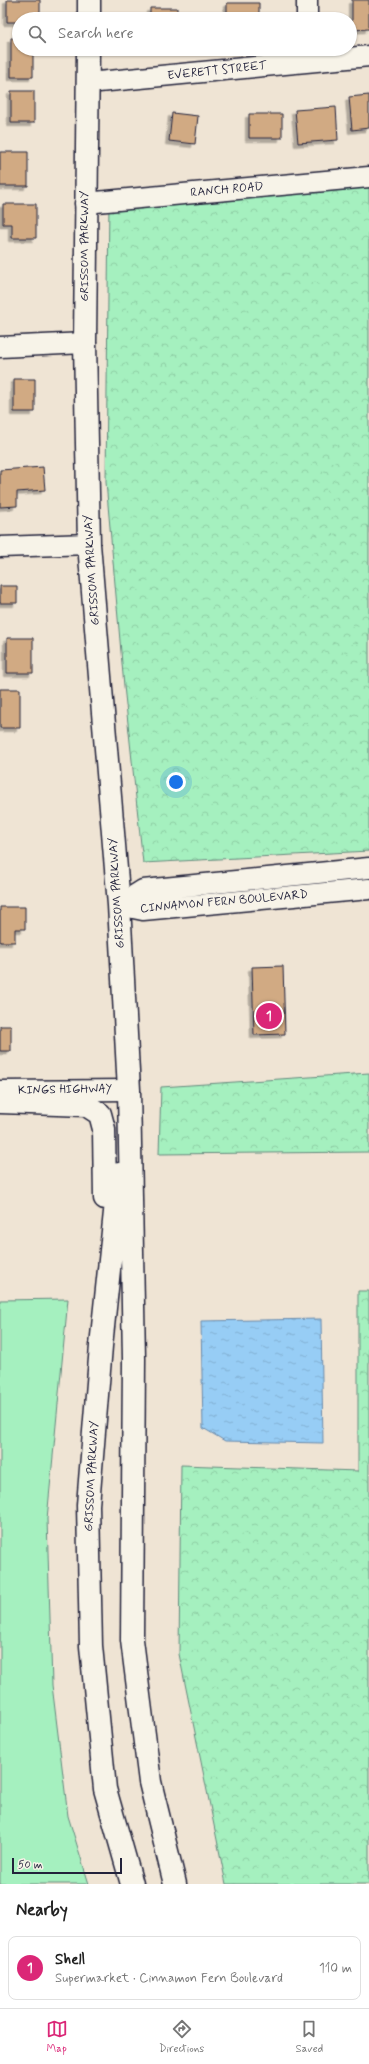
<!DOCTYPE html>
<meta charset="utf-8">
<style>
body{margin:0;font-family:Mynerve,sans-serif;background:#f6f6f6;color:#222}
.scale{position:absolute;left:12px;bottom:10px;width:110px;box-sizing:border-box;padding-left:4px;border:2px solid #22223b;border-top:0;font-size:11px;line-height:14px;white-space:nowrap;color:#22223b;-webkit-text-stroke:3px #f7f3e8;paint-order:stroke}
.you{position:absolute;left:176px;top:782px;width:14px;height:14px;margin:-10px;border:3px solid #fff;border-radius:50%;background:#1a73e8;box-shadow:0 0 0 6px #1a73e833}
.badge{display:grid;place-items:center;width:26px;height:26px;border-radius:50%;background:#db2777;color:#fff;font-size:13px;font-weight:700}
.pin{position:absolute;translate:-50% -50%;border:2px solid #fff;box-shadow:0 1px 4px #0006}
.list{margin:0;padding:0;list-style:none}
h2{display:flex;justify-content:space-between;align-items:center;height:52px;margin:0;padding:0 16px;font-size:17px}
h2 small{font-size:13px;font-weight:400;color:#767676}
.list li{display:grid;grid-template-columns:26px 1fr auto;gap:12px;align-items:center;box-sizing:border-box;height:64px;margin:0 8px 8px;padding:0 8px;border:1px solid #e0e0e0;border-radius:8px}
.list b{display:block;font-size:15px;white-space:nowrap}
.list p{margin:0;font-size:13px;white-space:nowrap;color:#767676}
.list em{font-size:13px;font-style:normal;color:#767676}
.icon{flex:none;width:22px;height:22px;fill:none;stroke:currentColor;stroke-width:2;stroke-linecap:round;stroke-linejoin:round}
.map{position:relative;flex:none;width:369px;height:1884px;overflow:hidden}
.search{position:absolute;background:#fff;box-shadow:0 1px 3px #0004;left:12px;right:12px;top:12px;height:44px;display:flex;align-items:center;gap:10px;box-sizing:border-box;padding:0 14px;border-radius:22px;color:#767676;font-size:15px}
.sheet{height:124px;background:#fff}
nav{display:flex;justify-content:space-around;align-items:center;box-sizing:border-box;height:56px;border-top:1px solid #e0e0e0;background:#fff;font-size:11px;color:#767676}
nav a{display:grid;justify-items:center;gap:2px}
nav .on{color:#db2777}
.map>svg:first-child{display:block}
.grass{fill:#a5f0bf;stroke:#64897d}
.forest{fill:url(#forest-crowns);stroke:#64897d}
.water{fill:url(#water-ripples);stroke:#6889ab}
.building{fill:#d1aa83;stroke:#22223b;filter:url(#shadow)}
.lines{fill:none;stroke-linecap:round;stroke-linejoin:round}
.minor-casing{stroke:#22223b;stroke-width:23}
.major-casing{stroke:#22223b;stroke-width:25}
.minor{stroke:#f7f3e8;stroke-width:20}
.major{stroke:#f7f3e8;stroke-width:22}
.labels{text-anchor:middle;dominant-baseline:central;stroke-width:3.5;stroke-linejoin:round;paint-order:stroke}
.street-label{font-size:12px;fill:#22223b;stroke:#f7f3e8}
</style>
<div class="map">
<svg width="369" height="1884" viewBox="0 0 369 1884">
<defs>
<pattern id="forest-crowns" width="20" height="18" patternUnits="userSpaceOnUse"><rect width="20" height="18" fill="#a5f0bf"/><path d="M2 6a3 3 0 1 1 6 0M12 15a3 3 0 1 1 6 0" fill="none" stroke="#8ecea5"/></pattern>
<pattern id="water-ripples" width="26" height="14" patternUnits="userSpaceOnUse"><rect width="26" height="14" fill="#97cdf5"/><path d="M2 4q2-2 4 0t4 0M15 11q2-2 4 0t4 0" fill="none" stroke="#82b0d3"/></pattern>
<filter id="shadow"><feDropShadow dx="-3.5" dy="3.5" stdDeviation="0" flood-color="#0004"/></filter>
</defs>
<rect width="100%" height="100%" fill="#efe4d4"/>
<filter id="ink" filterUnits="userSpaceOnUse"><feTurbulence type="fractalNoise" baseFrequency=".025" numOctaves="2"/><feDisplacementMap in="SourceGraphic" scale="8" xChannelSelector="R" yChannelSelector="G"/><feConvolveMatrix kernelMatrix="1 2 1 2 8 2 1 2 1" color-interpolation-filters="sRGB"/></filter>
<g filter="url(#ink)">
<path class="grass" d="M68 1299 47 1519 52 1685 68 1816 89 1884H0V1300Z"/>
<path class="forest" d="M369 183V851L143 863 124 686 106 482 109 202Z
M369 1073V1152L159 1154 161 1087Z
M358 1291H369V1884H226L179 1654 181 1465 358 1471Z"/>
<path class="water" d="M321 1319 323 1443 225 1441 203 1428 201 1321Z"/>
<path class="building" d="M7 0H40V19H19V22H7Z
M352 0H369V29L352 30Z
M227 3H259V19H227Z
M150 8H177V19H141V17H150Z
M11 38H19V49H33V77H11Z
M11 91H34V123H11Z
M369 95V128L352 130 349 97Z
M336 107 338 140 298 143 295 110Z
M172 113 198 116 195 144 169 141Z
M249 114H282V138H249Z
M0 152H28V186H0Z
M3 204H36V238H12V224H3Z
M14 379H35V412H14Z
M43 467 45 490 17 492V506L0 507V470Z
M0 586H17V603H0Z
M7 638H33V673H7Z
M0 689H20V728H0Z
M0 907H25V929H15V942H0Z
M283 966 285 1034 254 1035 252 967Z
M0 1026H11V1051H0Z"/>
<g class="lines">
<defs>
<path id="minor" d="M307 19V0
M88 83 369 56
M85 203 369 177
M0 347 85 343
M0 547 89 544
M119 905 143 890 369 868
M119 905 143 910 369 889
M0 1091 129 1090"/>
<path id="major" d="M89 19V0
M88 49 85 343 89 544 119 905 129 1090 134 1359 132 1640 150 1782 175 1884
M0 1102 86 1105 100 1114 104 1129 105 1198
M119 1174 101 1346 88 1505 91 1646 105 1789 132 1884"/>
</defs>
<use href="#minor" class="minor-casing"/>
<use href="#major" class="major-casing"/>
<use href="#minor" class="minor"/>
<use href="#major" class="major"/>
</g>
</g>
<g class="labels">
<g class="street-label">
<text transform="translate(217 71) rotate(-6)">EVERETT STREET</text>
<text transform="translate(227 190) rotate(-5)">RANCH ROAD</text>
<text transform="translate(85 246) rotate(-90)">GRISSOM PARKWAY</text>
<text transform="translate(92 570) rotate(-94)">GRISSOM PARKWAY</text>
<text transform="translate(117 893) rotate(-94)">GRISSOM PARKWAY</text>
<text transform="translate(224 902) rotate(-5)">CINNAMON FERN BOULEVARD</text>
<text transform="translate(65 1090) rotate(-1)">KINGS HIGHWAY</text>
<text transform="translate(92 1476) rotate(-87)">GRISSOM PARKWAY</text>
</g>
</g>
</svg>
<div class="scale">50 m</div>
<div class="you"></div>
<div class="pin badge" style="left:269px;top:1016px">1</div>
<div class="search"><svg class="icon" aria-label="search" viewBox="0 0 24 24"><circle cx="10" cy="10" r="6"/><path d="M15 15l6 6"/></svg>Search here</div>
</div>
<section class="sheet">
<h2>Nearby<small></small></h2>
<ul class="list">
<li><span class="badge">1</span><div><b>Shell</b><p>Supermarket · Cinnamon Fern Boulevard</p></div><em>110 m</em></li>
</ul>
</section>
<nav>
<a class="on"><svg class="icon" aria-label="map" viewBox="0 0 24 24"><path d="M3 6l6-2 6 2 6-2v14l-6 2-6-2-6 2zM9 4v14M15 6v14"/></svg>Map</a>
<a><svg class="icon" aria-label="directions" viewBox="0 0 24 24"><path d="M12 3l9 9-9 9-9-9zM9 14v-3h6M13 9l2 2-2 2"/></svg>Directions</a>
<a><svg class="icon" aria-label="saved" viewBox="0 0 24 24"><path d="M7 4h10v16l-5-4-5 4z"/></svg>Saved</a>
</nav>
